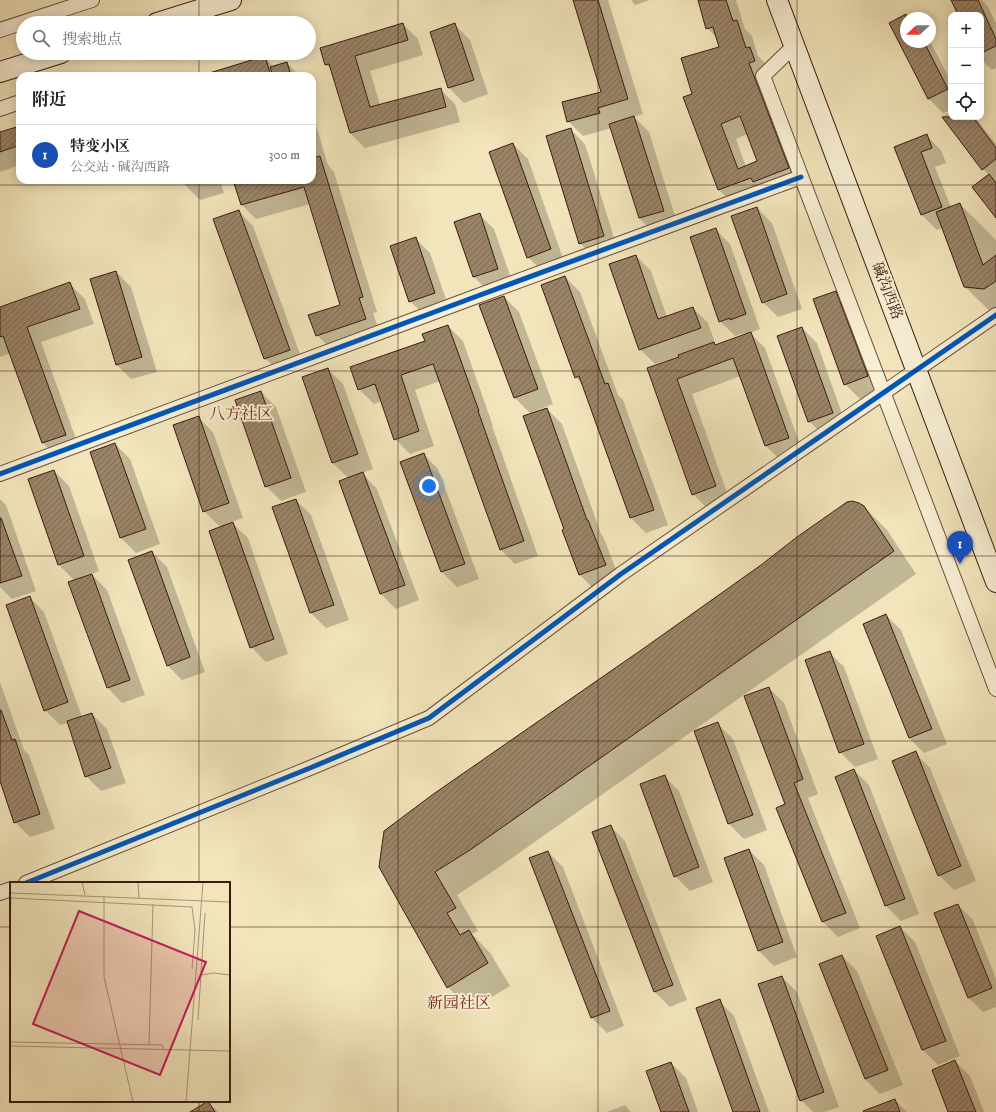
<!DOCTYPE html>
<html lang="zh">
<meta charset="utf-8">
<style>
body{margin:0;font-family:"IM FELL DW Pica","Noto Serif SC",serif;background:#f2f2f2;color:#202124}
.controls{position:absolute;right:12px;top:12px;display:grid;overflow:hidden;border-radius:8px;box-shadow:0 2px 10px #0003}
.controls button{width:36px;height:36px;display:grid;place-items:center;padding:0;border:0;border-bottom:1px solid #e0e0e0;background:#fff;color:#202124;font:20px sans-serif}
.compass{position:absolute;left:900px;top:12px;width:36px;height:36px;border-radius:50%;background:#fff;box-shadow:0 2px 10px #0003;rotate:248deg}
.you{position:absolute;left:429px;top:486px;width:14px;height:14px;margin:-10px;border:3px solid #fff;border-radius:50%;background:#1a73e8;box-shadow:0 0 0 6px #1a73e833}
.badge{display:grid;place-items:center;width:26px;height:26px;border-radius:50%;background:#2563eb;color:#fff;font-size:13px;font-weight:700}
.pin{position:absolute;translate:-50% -33px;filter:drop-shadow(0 1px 2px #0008)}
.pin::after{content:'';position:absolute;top:21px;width:14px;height:12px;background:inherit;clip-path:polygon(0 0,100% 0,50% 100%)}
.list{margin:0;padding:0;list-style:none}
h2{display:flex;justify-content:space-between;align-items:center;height:52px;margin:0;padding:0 16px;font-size:17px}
h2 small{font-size:13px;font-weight:400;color:#757577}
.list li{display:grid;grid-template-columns:26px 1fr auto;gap:12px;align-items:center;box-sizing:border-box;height:60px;padding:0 16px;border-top:1px solid #e0e0e0}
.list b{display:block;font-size:15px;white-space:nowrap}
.list p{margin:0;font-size:13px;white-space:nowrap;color:#757577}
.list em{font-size:13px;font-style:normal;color:#757577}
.icon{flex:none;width:22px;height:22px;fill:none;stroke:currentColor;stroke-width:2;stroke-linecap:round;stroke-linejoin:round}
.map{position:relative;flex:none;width:996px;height:1112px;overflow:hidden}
.search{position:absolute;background:#fff;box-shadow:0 2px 10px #0003;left:16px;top:16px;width:300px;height:44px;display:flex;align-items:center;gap:10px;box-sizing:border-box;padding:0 14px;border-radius:22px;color:#757577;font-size:15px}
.panel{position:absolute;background:#fff;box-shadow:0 2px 10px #0003;left:16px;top:72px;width:300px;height:112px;border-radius:12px}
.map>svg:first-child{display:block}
.shadow{fill:#0003;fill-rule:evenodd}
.building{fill:url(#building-hatch);stroke:#3a1b10;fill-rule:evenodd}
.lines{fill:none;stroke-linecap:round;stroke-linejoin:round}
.street-casing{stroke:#684e3b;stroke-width:16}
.secondary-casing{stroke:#3a1b10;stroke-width:22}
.street{stroke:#f7eed3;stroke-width:14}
.secondary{stroke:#f7eed3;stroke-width:20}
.cycleway-casing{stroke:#f7eed3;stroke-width:8}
.cycleway{stroke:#0057b8;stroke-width:5}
.grid{fill:none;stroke:#3a1b10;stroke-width:1;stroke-opacity:0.55}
.labels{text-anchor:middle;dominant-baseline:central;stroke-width:4;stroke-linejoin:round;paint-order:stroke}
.street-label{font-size:15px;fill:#3a1b10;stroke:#f7eed3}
.neighbourhood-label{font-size:16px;fill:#7a1f14;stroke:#f7eed3}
.inset-road{fill:none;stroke:#a89477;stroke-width:1}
.view{fill:#c2185b;fill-opacity:0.15;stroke:#c2185b;stroke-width:2}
.inset-edge{fill:none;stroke:#3a1b10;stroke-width:2}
</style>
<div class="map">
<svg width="996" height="1112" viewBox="0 0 996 1112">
<defs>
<pattern id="building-hatch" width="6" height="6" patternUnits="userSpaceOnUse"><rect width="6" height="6" fill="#9a8469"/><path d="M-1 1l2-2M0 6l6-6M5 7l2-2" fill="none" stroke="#7f6b55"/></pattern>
</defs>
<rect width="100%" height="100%" fill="#f2e5bb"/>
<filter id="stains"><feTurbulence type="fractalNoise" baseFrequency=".005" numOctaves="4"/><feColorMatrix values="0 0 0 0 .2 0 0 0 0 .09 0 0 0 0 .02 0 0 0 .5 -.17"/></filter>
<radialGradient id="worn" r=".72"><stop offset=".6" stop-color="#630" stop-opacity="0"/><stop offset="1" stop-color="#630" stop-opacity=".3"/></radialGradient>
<path class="shadow" d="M574 0H608L643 114 634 117 649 132 678 226 654 233 639 218 612 128 583 136 568 121 602 92Z
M631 0H650L635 5Z
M699 0H736L745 29 752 36 758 56 765 63 803 183 769 197 765 193 734 205 719 190 693 95 720 47 717 38 707 28ZM747 134 758 162 746 167 736 139Z
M955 0H982L988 7 996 23V68L992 70 981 59V15H959Z
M909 14 913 18H906V42L930 41 951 82V110L943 113 928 98 890 23Z
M403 24 418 39 423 55 370 71 380 105 440 89 455 104 460 122 365 148 350 133 333 71 326 64Z
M455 25 470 40 488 94 464 103 449 88 431 33Z
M264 57 274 67 287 63 300 76H201Z
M951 111V117H975L996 144V217L989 175 983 169 943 117Z
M312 112 328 165 334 172 377 312 373 313 380 334 332 350 317 335 341 305 310 204 256 219 241 204 238 180H312Z
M20 127V165L0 172V133Z
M570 129 585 144 618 251 595 258 580 243Z
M926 135 941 150 946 163 935 167 951 207 960 204 996 240V317L965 287 943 227 937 230 922 215 895 147Z
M513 144 528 159 565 264 543 272 528 257Z
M184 180H220L224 193 200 200 185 185Z
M757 208 772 223 802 309 778 317 763 302Z
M238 211 253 226 304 365 280 373 265 358Z
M479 214 494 229 513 284 489 292 474 277 455 222Z
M715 229 730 244 760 329 750 333 765 348 803 453 781 461 766 446 741 376 692 394 730 501 708 509 693 494 668 360 655 364 640 349 636 256 651 271 667 317 693 308 708 323 715 343H714L716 345 746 334 745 333 735 336 720 321Z
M415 238 430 253 449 308 425 316 410 301Z
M116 272 131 287 157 372 131 379 116 364Z
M565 277 580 292 618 395 623 400 668 525 646 533 631 518 582 384 576 377Z
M70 284 85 299 94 324 41 342 80 450 58 458 43 443 11 353 0 357V308Z
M835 292 850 307 882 391 860 399 845 384Z
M504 297 519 312 553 404 530 413 515 398Z
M448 326 463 341 493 426H492L538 556 515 564 500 549 440 381 415 390 434 446 410 454 395 439 382 401 374 404 359 389Z
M802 328 817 343 847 428 824 436 809 421Z
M328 369 343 384 373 469 362 473 377 489 419 600 396 609 381 594 340 482 349 479 333 463 303 378Z
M261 392 276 407 306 492 281 501 266 486Z
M547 409 562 424 601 534 603 536 620 580 595 590 580 575Z
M198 417 213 432 243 518 231 522 248 538 288 654 266 662 251 647 221 528 204 511Z
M115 444 130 459 160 544 136 553 121 538 91 452Z
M423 454 438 469 479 579 457 587 442 572Z
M54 471 69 486 99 571 91 574 107 590 145 695 122 703 108 688 75 581 59 565 30 479Z
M0 499 6 505 36 591 12 599 0 587Z
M296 500 311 515 349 620 326 628 311 613 274 508Z
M864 507 887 530 916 574 492 872 457 895 478 931 472 934 491 954 510 986 470 1010 448 987 380 867 684 621Z
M152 552 167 567 205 672 182 680 167 665Z
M29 597 44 612 82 717 92 714 107 729 126 783 101 791 86 776 68 723 60 725 45 710Z
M886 615 901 630 947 744 924 753 909 738 864 624Z
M829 652 844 667 878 759 855 767 840 752Z
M0 682 24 750 29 755 55 829 30 837 15 822 0 778Z
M769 688 784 703 818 794 808 798 860 928 838 937 823 922 777 808 786 805Z
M718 724 733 739 767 830 744 839 729 824 695 732Z
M915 753 930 768 976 881 954 890 939 875Z
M854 770 869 785 919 914 901 921 886 906 836 777Z
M664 776 679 791 713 882 690 891 675 876Z
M610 826 625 841 687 1000 670 1007 655 992 593 833Z
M749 850 764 865 797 957 774 966 759 951Z
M548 852 563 867 624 1026 607 1033 592 1018Z
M958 905 973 920 996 979V1007L983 1012 968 997Z
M900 927 915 942 960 1056 938 1065 923 1050 878 936Z
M842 956 857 971 903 1085 880 1094 865 1079Z
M782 977 797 992 839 1107 824 1112H813L801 1100Z
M719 1001 734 1016 769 1112H734Z
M955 1061 970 1076 984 1112H949Z
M671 1063 686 1078 698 1112H662Z
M895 1100 907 1112H873Z
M208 1102 218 1112H192Z
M625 1105 631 1112H607Z"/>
<path class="building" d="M573 0H598L628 99 598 108 600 113 567 122 562 102 601 92Z
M698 0H726L733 21 737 20 746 48 750 47 755 61 749 63 789 168 753 182 751 178 718 190 683 97 692 94 681 58 719 47 713 27 706 29ZM740 116 757 161 738 169 721 124Z
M951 0H978L996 39V46L981 53V15H958Z
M906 14V42H924L948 89 928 99 889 23Z
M403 23 408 40 355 56 370 107 441 88 446 107 350 133 329 64 325 65 320 48Z
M455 23 474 80 448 88 430 32Z
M265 56 270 73 260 76H207L206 74Z
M287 62 291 76H273L270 67Z
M634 116 664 211 639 218 609 124Z
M942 117H973L996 148V159L982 170Z
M20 126V145L0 152V132Z
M571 128 604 236 579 244 546 136Z
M927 134 932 148 921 152 942 207 921 215 894 147Z
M513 143 551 249 527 258 489 152Z
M320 156 363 297 359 298 366 319 316 336 308 315 340 305 304 187 241 205 233 180H312V158Z
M989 174 996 183V218L972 187Z
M960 203 983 265 996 255V281L984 289 964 287 936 212Z
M757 207 787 294 762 303 731 216Z
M239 210 290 350 264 359 213 219Z
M480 213 498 269 473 277 454 222Z
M716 228 746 314 730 320V318L719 322 690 237Z
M416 237 435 293 409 302 390 246Z
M636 255 658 319 693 307 701 328 639 350 609 264Z
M116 271 142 357 116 365 90 279Z
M565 276 605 384 608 383 654 510 630 518 579 376 575 378 541 285Z
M70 282 80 309 27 327 66 435 42 443 3 336 0 337V307Z
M836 291 868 376 844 385 813 299Z
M504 296 538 389 514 398 479 305Z
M448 325 479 411H478L524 541 500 550 433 364 401 375 419 431 394 440 375 384 358 390 350 367 425 341 422 334Z
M802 327 833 413 808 422 777 336Z
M751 332 789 438 765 446 733 358 677 379 716 486 692 495 647 368 679 357 678 355 714 342 715 345Z
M328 368 358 454 332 463 302 377Z
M261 391 291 478 265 487 235 400Z
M547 408 587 520H588L606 565 579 575 562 530 564 529 523 416Z
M199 416 229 503 203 512 173 425Z
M115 443 146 529 120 538 90 452Z
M424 453 465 564 441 572 400 462Z
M54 470 84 556 58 565 28 479Z
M363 472 405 585 380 594 339 481Z
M296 499 334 605 310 613 272 507Z
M852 501 859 503 864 506 894 551 470 850 435 872 456 908 447 913 460 935 469 930 488 963 447 988 379 867 384 831 432 795 647 646 761 565 797 537 847 502Z
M0 518H1L22 576 0 583Z
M233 522 274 639 250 648 209 531Z
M152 551 190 657 167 666 128 560Z
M92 574 130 680 107 688 68 582Z
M30 596 68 702 44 711 6 605Z
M886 614 932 729 909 738 863 624Z
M830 651 864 744 839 753 805 660Z
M769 687 803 779 794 783 846 913 822 922 776 808 785 804 744 696Z
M0 710H1L12 740 15 739 40 814 14 823 0 781Z
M92 713 111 768 85 777 67 721Z
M718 722 753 815 728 824 694 731Z
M916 751 961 866 938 876 892 761Z
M854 769 905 899 885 906 835 777Z
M665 775 699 867 674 877 640 784Z
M611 825 673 985 654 992 592 832Z
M749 849 783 942 758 951 724 858Z
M548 851 610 1011 591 1018 529 858Z
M958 904 992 988 968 998 934 913Z
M900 926 946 1041 922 1050 876 936Z
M842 955 888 1070 865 1079 819 964Z
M782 976 824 1092 800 1101 758 984Z
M720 999 760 1112H733L696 1008Z
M955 1060 976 1112H948L932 1070Z
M671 1062 689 1112H661L646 1071Z
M895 1099 900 1112H864L863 1111Z
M208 1101 215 1112H190Z"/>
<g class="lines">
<defs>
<path id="street" d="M0 30 92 0
M794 46 763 76 996 689
M0 109 20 102
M0 474 472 298 801 177
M26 883 310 768 429 718 621 574 996 315
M0 893 11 889"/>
<path id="secondary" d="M777 0 996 582
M157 23 231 0
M0 72 61 53"/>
</defs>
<use href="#street" class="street-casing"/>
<use href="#secondary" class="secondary-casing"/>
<use href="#street" class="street"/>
<use href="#secondary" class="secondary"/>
<defs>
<path id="cycleway" d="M0 474 472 298 801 177
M26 883 310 768 429 718 621 574 996 315"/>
</defs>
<use href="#cycleway" class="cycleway-casing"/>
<use href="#cycleway" class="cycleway"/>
</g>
<path class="grid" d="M199 0V23M398 0V1112M598 0V1112M797 0V1112M199 53V76M199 180V883M0 185H996M0 371H996M0 556H996M0 741H996M0 927H11M229 927H996M199 1101V1112"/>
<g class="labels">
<g class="street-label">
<text transform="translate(887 291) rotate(69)">碱沟西路</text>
</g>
<g class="neighbourhood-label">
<text x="241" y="414">八方社区</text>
<text x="459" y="1003">新园社区</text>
</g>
</g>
<g transform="translate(10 882)">
<rect width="220" height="220" fill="#f2e5bb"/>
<path class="inset-road" d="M72 0 75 13M128 0 129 16M0 11 220 20M0 12 1 16 182 25 185 48 182 87M94 14V95L123 220M0 40 1 16M191 93 203 91 220 93M188 138 195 31M1 160 152 163 154 168M139 163 143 22M0 164 220 169M176 220 193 0"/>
<path class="view" d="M69 29 196 80 150 193 23 142Z"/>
<rect width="220" height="220" class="inset-edge"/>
</g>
<rect width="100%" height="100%" filter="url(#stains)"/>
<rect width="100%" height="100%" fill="url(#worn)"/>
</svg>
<div class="controls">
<button>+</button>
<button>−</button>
<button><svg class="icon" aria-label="locate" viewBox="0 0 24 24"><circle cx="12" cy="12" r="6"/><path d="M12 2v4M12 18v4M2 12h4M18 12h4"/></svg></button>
</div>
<svg class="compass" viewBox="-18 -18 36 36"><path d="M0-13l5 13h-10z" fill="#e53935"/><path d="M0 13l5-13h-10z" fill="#757577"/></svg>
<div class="you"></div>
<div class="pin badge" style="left:960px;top:564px;background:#1a4fb4">1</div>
<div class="search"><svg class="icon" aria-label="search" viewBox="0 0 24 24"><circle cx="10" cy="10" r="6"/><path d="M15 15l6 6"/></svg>搜索地点</div>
<section class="panel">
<h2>附近<small></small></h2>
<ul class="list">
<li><span class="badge" style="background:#1a4fb4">1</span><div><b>特变小区</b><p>公交站 · 碱沟西路</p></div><em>300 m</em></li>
</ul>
</section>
</div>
